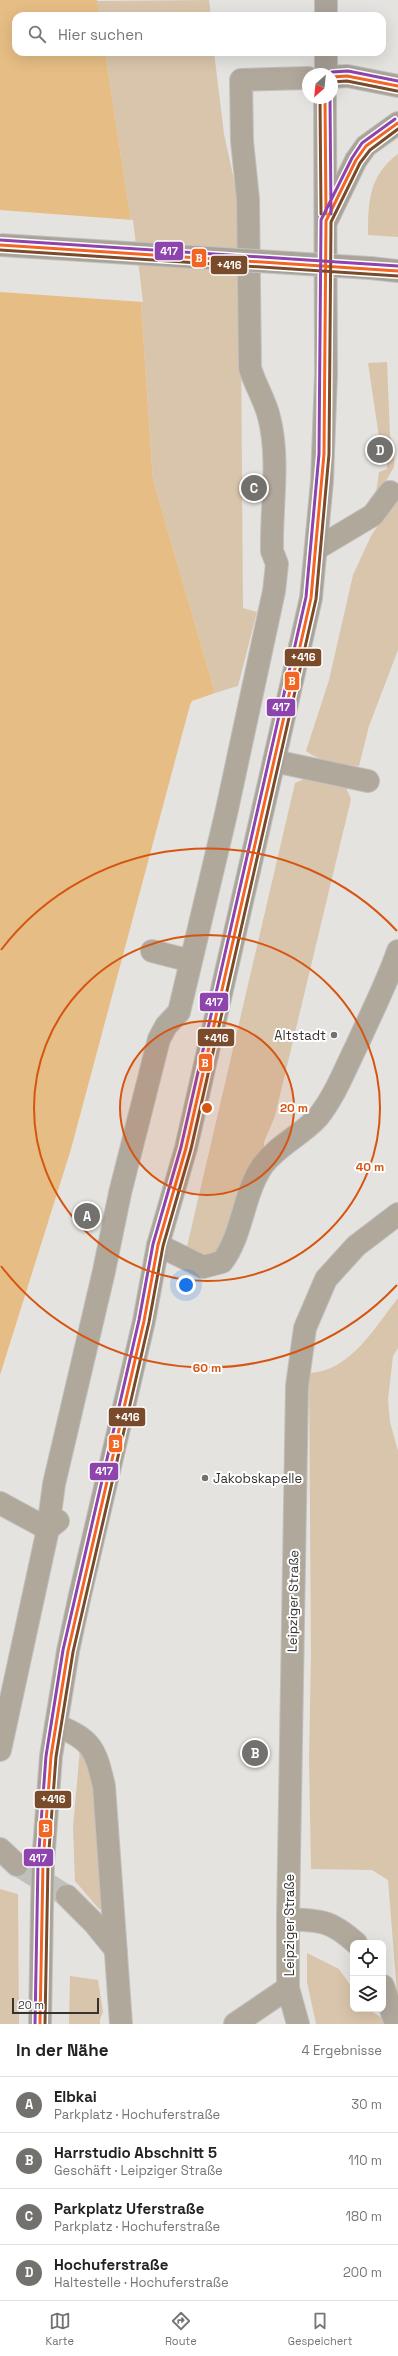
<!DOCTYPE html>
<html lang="de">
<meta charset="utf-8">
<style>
body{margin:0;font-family:"Space Grotesk",sans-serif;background:#f6f6f6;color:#222}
.controls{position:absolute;right:12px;bottom:12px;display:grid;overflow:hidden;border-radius:8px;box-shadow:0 4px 16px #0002}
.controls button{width:36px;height:36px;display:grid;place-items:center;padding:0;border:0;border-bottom:1px solid #e0e0e0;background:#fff;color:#222;font:20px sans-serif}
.compass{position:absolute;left:302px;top:68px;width:36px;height:36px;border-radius:50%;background:#fff;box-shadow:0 4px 16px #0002;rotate:207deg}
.scale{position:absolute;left:12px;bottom:10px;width:87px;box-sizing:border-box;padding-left:4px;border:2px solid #343331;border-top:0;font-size:11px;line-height:14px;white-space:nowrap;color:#343331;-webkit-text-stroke:3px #fff;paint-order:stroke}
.you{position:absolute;left:186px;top:1285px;width:14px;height:14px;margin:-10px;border:3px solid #fff;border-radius:50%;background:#1a73e8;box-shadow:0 0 0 6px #1a73e833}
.badge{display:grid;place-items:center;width:26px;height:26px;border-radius:50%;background:#72716e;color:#fff;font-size:13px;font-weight:700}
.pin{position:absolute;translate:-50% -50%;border:2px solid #fff;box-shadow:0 1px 4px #0006}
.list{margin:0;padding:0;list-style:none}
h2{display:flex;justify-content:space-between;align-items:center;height:52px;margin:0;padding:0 16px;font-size:17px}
h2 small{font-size:13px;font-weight:400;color:#767676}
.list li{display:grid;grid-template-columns:26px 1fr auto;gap:12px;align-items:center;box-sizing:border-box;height:56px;padding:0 16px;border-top:1px solid #e0e0e0}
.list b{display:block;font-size:15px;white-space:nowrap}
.list p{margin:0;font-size:13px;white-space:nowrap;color:#767676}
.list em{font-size:13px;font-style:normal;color:#767676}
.icon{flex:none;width:22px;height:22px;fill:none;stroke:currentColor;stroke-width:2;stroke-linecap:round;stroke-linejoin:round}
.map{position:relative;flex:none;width:398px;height:2024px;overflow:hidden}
.search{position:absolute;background:#fff;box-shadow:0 4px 16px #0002;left:12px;right:12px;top:12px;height:44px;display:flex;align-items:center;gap:10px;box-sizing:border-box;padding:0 14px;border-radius:12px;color:#767676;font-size:15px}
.sheet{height:276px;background:#fff}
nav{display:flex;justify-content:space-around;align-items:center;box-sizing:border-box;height:56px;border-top:1px solid #e0e0e0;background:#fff;font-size:11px;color:#767676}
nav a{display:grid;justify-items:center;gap:2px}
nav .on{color:#72716e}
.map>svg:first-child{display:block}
.green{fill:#d9c5ab}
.water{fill:#e6bd84}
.pier{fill:#e5e3e0}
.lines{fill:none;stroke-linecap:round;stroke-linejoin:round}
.minor-tunnel{stroke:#c2c0bd;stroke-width:22;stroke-dasharray:22 11;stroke-linecap:butt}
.minor-casing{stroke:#c1c0be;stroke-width:24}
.major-casing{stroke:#c1c0be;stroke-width:24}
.minor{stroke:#b1a89c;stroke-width:22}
.major{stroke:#aaa399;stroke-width:22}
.major-bridge-casing{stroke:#c1c0be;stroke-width:24;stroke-linecap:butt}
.major-bridge{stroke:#aaa399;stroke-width:22}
.bus-1-casing{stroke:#fff;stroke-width:6}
.bus-2-casing{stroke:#fff;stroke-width:6}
.bus-3-casing{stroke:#fff;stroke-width:6}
.bus-1{stroke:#f26522;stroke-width:3}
.bus-2{stroke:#7a4b2a;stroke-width:3}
.bus-3{stroke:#8e44ad;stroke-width:3}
.ring{fill:none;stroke:#d65510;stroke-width:2}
.poi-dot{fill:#72716e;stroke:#fff;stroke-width:1.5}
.labels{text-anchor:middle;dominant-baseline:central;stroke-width:4;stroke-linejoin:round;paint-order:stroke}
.poi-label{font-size:13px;fill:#343331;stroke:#fff;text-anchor:end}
.street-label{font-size:13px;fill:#343331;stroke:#fff}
.centre{fill:#d65510;stroke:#fff;stroke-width:2}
.ring-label{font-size:12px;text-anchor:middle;font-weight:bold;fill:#d65510;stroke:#fff;stroke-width:4;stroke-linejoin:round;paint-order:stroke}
.line-badge{stroke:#fff;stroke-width:1.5}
.badge-label{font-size:11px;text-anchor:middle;font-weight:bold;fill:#fff}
</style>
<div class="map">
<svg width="398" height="2024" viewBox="0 0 398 2024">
<rect width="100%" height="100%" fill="#e5e3e0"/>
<path class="green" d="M209 0 211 16H99L96 1Z
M105 52H214L224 134 240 207 243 608 257 612 238 686 215 693 153 480 139 274Z
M398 154V237L368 235C368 202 369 175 398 154Z
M387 362 390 436 395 448 394 467 375 500 379 472 387 469V448L380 444 368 363Z
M396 497H398V650L369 726 359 766C343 766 319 761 306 751L329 680 353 575 371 536Z
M304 779 346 788 351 799 275 1116 264 1142V1147L274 1153 222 1262 185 1255 295 783Z
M398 1298V1348L393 1356 388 1399 390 1422 398 1451V2006L388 1880 372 1870 311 1869 309 1760 311 1655 309 1373C351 1371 374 1328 398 1298Z
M80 1749 83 1750 92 1782 104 1909H99L75 1881 73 1827Z
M0 1889 18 1894 19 2024H0Z
M307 1953 339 1969 353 1989V2009H368L382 2018 383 2024H316L307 1982Z
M70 1976 98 1980 103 2012 100 2019V2024H69Z"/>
<path class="water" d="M0 0H97L99 16H16V52H105L139 274 153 480 215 693 192 701 190 705 71 1149 0 1375Z"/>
<path class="pier" d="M0 210 133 220 143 302 0 292Z"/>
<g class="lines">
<path class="minor-tunnel" d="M17 1865 67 1896"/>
<defs>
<path id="minor" d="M316 549 373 515 390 492
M274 761 368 781
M152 951 191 961
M158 1245 203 1267 222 1262C243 1235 243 1193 263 1165 278 1145 302 1135 318 1117 335 1096 345 1069 357 1045 371 1014 387 983 398 951
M0 1503 48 1529 58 1521
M56 1725C92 1740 95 1748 104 1786L121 2024
M0 1750 48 1529 54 1484 104 1271 120 1193 159 1039 166 1026 179 1012 226 814 274 591 277 564 272 551C271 507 280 459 269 417 265 400 255 385 250 368L248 199 242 141 241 80 308 78
M0 1849 17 1865
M67 1896 94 1923 116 1950
M288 1919C322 1921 330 1920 356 1943
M383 1986 396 2024
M235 2024 288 1988
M298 2024 288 1988V1919L297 1386 305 1328 326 1279 356 1246 398 1214"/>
<path id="major" d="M326 16V0
M326 74V52
M332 77 347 76 398 86
M327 220 356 160 366 146 398 123
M370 268 398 271
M43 1863 51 1756 68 1651 80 1595 144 1321 158 1245 186 1148 311 598 322 481 326 374 325 98
M40 2024 42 1905"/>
</defs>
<use href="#minor" class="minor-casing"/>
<use href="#major" class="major-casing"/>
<use href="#minor" class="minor"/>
<use href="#major" class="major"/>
<defs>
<path id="major-bridge" d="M0 245 370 268
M42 1905 43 1863"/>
</defs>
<use href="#major-bridge" class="major-bridge-casing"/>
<use href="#major-bridge" class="major-bridge"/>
<defs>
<path id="bus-1" d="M332 77 347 76 398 86
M325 98 326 214
M0 245 398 271
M40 2024 43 1863 51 1756 68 1651 144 1321 158 1245 186 1148 311 598 324 454 326 221 356 160 366 146 398 123"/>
<path id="bus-2" d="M332 82 347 81 397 91
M320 98 321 214
M0 250 398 276
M45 2024 48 1863 56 1757 73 1652 149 1322 163 1246 191 1149 316 599 329 454 331 222 360 163 370 150 398 129"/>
<path id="bus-3" d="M332 72 348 71 398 81
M330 98 331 214
M0 240 398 266
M35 2024 38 1863 46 1756 63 1650 139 1320 153 1244 181 1147 306 597 319 454 321 220 352 158 362 143 395 119"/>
</defs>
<use href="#bus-1" class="bus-1-casing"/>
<use href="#bus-2" class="bus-2-casing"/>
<use href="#bus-3" class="bus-3-casing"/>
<use href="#bus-1" class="bus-1"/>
<use href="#bus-2" class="bus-2"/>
<use href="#bus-3" class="bus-3"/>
</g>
<circle cx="207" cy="1108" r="87" fill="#d65510" fill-opacity=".12"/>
<g class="ring">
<circle cx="207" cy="1108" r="87"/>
<circle cx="207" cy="1108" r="173"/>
<path d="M397 1285A260 260 0 0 1 1 1266M1 950A260 260 0 0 1 397 931"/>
</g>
<g class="poi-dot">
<circle cx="334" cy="1035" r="4"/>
<circle cx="205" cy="1478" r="4"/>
</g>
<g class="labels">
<g class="poi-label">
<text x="326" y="1035">Altstadt</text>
<text x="213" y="1478" text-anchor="start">Jakobskapelle</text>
</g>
<g class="street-label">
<text transform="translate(293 1601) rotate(-89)">Leipziger Straße</text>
<text transform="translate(289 1925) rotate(-90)">Leipziger Straße</text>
</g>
</g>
<circle cx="207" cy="1108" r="6" class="centre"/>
<g class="ring-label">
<text x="294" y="1112">20 m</text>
<text x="370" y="1171">40 m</text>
<text x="207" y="1372">60 m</text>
</g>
<g class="line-badge">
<rect x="154" y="241" width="30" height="20" rx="4" fill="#8e44ad"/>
<rect x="191" y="248" width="16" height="20" rx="4" fill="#f26522"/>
<rect x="210" y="255" width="38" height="20" rx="4" fill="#7a4b2a"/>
<rect x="284" y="648" width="38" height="19" rx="4" fill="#7a4b2a"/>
<rect x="284" y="671" width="16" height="20" rx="4" fill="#f26522"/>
<rect x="266" y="698" width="30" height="19" rx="4" fill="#8e44ad"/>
<rect x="199" y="992" width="30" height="20" rx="4" fill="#8e44ad"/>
<rect x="197" y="1028" width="38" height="19" rx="4" fill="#7a4b2a"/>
<rect x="198" y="1053" width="15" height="19" rx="4" fill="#f26522"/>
<rect x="108" y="1407" width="38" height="20" rx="4" fill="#7a4b2a"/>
<rect x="108" y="1434" width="15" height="19" rx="4" fill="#f26522"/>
<rect x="89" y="1462" width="30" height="19" rx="4" fill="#8e44ad"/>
<rect x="34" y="1790" width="38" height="19" rx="4" fill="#7a4b2a"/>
<rect x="38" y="1819" width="15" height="19" rx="4" fill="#f26522"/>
<rect x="23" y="1848" width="31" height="19" rx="4" fill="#8e44ad"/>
</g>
<g class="badge-label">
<text x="169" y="255">417</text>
<text x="199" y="262">B</text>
<text x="229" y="269">+416</text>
<text x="303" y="661">+416</text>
<text x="292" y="685">B</text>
<text x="281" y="711">417</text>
<text x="214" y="1006">417</text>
<text x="216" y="1042">+416</text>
<text x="205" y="1067">B</text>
<text x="127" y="1421">+416</text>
<text x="116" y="1448">B</text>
<text x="104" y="1475">417</text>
<text x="53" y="1803">+416</text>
<text x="46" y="1832">B</text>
<text x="38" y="1862">417</text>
</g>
</svg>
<div class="controls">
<button><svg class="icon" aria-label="locate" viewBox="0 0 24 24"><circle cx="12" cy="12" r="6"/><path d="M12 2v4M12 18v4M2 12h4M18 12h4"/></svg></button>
<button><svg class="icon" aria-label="layers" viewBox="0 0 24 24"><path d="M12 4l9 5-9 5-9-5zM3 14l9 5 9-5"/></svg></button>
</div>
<svg class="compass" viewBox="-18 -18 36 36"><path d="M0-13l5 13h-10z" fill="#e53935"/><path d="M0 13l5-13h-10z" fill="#767676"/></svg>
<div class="scale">20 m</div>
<div class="you"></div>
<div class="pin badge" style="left:87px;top:1216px">A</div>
<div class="pin badge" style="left:255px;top:1753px">B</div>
<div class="pin badge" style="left:254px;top:488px">C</div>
<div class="pin badge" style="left:380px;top:450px">D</div>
<div class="search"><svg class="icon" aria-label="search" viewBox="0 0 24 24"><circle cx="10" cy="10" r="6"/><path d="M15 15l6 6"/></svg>Hier suchen</div>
</div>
<section class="sheet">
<h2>In der Nähe<small>4 Ergebnisse</small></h2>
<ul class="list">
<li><span class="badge">A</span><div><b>Elbkai</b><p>Parkplatz · Hochuferstraße</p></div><em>30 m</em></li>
<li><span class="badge">B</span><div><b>Harrstudio Abschnitt 5</b><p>Geschäft · Leipziger Straße</p></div><em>110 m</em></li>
<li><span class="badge">C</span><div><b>Parkplatz Uferstraße</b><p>Parkplatz · Hochuferstraße</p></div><em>180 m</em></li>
<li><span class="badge">D</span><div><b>Hochuferstraße</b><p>Haltestelle · Hochuferstraße</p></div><em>200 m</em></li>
</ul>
</section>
<nav>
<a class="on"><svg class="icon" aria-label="map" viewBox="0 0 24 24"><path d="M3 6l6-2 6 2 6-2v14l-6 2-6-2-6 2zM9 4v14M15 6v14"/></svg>Karte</a>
<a><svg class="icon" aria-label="directions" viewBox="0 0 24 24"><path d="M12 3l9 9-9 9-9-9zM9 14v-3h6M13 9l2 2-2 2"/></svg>Route</a>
<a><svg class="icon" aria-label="saved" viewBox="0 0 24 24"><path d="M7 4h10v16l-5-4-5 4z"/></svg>Gespeichert</a>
</nav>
